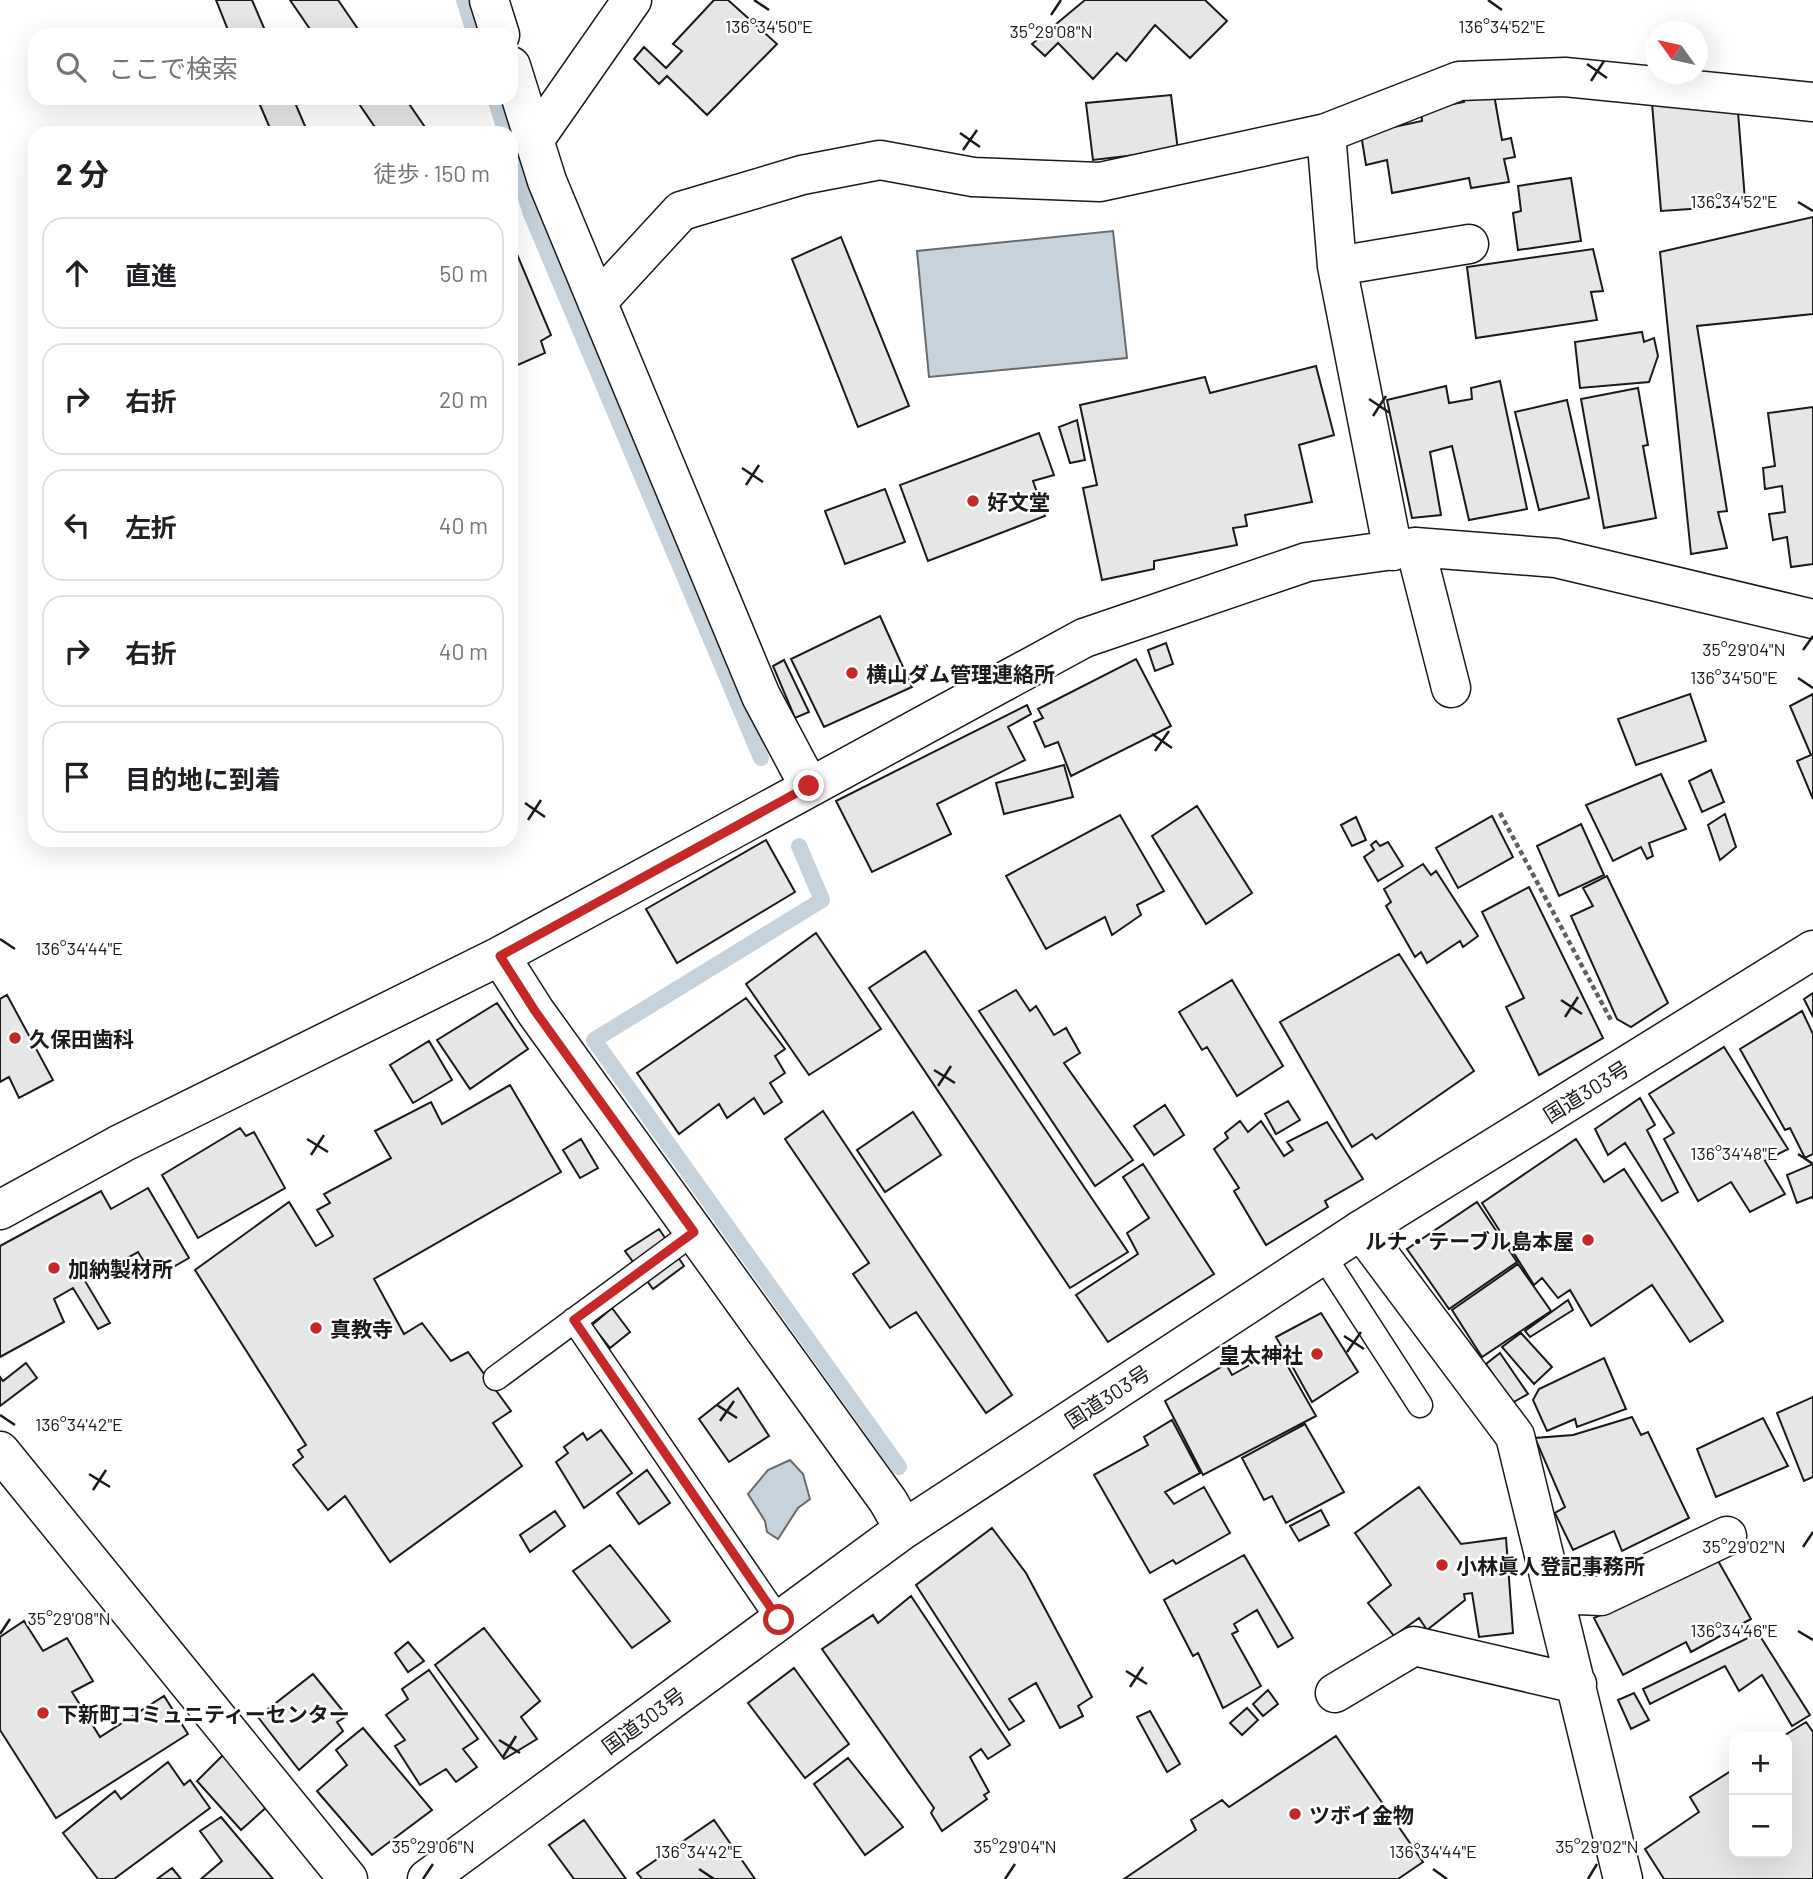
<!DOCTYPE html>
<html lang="ja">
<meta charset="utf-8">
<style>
body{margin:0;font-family:Barlow,"Noto Sans JP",sans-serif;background:#f6f6f6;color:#202124}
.controls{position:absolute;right:21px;bottom:21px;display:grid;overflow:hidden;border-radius:14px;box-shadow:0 7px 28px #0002}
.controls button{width:63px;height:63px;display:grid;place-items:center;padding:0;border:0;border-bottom:2px solid #e0e0e0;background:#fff;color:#202124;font:35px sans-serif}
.compass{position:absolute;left:1645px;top:21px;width:63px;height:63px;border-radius:50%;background:#fff;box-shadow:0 7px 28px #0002;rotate:303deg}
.stop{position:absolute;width:21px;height:21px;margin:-16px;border:5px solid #c62828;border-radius:50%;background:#fff}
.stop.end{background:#c62828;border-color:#fff;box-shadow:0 2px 7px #0008}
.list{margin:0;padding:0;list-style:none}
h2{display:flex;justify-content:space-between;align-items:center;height:91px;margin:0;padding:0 28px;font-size:30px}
h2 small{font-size:23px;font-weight:400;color:#757577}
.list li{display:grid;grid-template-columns:46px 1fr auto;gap:21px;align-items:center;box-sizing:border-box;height:112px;margin:0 14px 14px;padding:0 14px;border:2px solid #e0e0e0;border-radius:21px}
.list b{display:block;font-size:26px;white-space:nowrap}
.list em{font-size:23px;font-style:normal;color:#757577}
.icon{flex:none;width:38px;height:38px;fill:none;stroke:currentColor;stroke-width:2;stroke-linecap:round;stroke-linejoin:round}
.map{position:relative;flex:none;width:1813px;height:1879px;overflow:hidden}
.search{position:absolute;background:#fff;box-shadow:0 7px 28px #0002;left:28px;top:28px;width:490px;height:77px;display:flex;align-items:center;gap:18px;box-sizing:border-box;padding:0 24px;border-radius:21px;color:#757577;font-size:26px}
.panel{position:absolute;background:#fff;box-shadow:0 7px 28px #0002;left:28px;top:126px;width:490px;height:721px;border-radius:21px}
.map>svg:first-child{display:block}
.water{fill:#c6d2dc;stroke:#6a6a6a;stroke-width:2}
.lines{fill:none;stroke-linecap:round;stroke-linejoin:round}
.stream{stroke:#c6d2dc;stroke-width:16}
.building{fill:#e6e6e6;stroke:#1a1a1a;stroke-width:2}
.service-casing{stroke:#1a1a1a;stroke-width:27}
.minor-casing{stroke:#1a1a1a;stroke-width:41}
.trunk-casing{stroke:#1a1a1a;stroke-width:41}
.path{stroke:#5f5f5f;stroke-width:4.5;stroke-dasharray:5 3.5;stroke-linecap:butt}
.service{stroke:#fff;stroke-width:24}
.minor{stroke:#fff;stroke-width:38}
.trunk{stroke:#fff;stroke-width:38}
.route{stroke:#c62828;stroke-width:9}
.ticks{fill:none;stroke:#1a1a1a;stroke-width:2.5}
.poi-dot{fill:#c62828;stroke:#fff;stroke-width:2.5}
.labels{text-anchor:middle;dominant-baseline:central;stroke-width:5;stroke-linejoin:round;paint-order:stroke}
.poi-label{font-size:21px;font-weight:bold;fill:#1a1a1a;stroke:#fff;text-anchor:start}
.street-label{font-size:21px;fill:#1a1a1a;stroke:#fff}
.ticks-label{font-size:18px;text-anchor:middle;fill:#1a1a1a;stroke:#fff;stroke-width:5;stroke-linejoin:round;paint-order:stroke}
</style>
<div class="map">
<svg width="1813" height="1879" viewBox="0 0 1813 1879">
<rect width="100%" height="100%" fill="#fff"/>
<path class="water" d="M1113 231 1127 358 929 377 917 251Z
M790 1460 803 1474 810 1499 798 1508 778 1539 767 1532 765 1521 748 1494 768 1470Z"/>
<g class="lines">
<path class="stream" d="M464 0 475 35
M495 98 506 133
M511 150 531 214 761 758
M799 846 822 900 594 1040 899 1467"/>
</g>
<path class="building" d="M216 0H252L267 35H230Z
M290 0H338L362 35H314Z
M714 0H728L777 44 707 115 667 76 659 84 634 59 644 47 666 68 682 51 673 44Z
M1085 0H1205L1227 21 1190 58 1155 25 1126 61 1117 53 1093 79 1058 43 1045 56 1032 44Z
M1493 89 1502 140 1511 138 1515 157 1504 159 1509 182 1471 188 1469 178 1392 193 1387 160 1366 165 1361 134 1422 121 1421 110 1464 102 1463 96Z
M1171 95 1178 150 1093 160 1086 103Z
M257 98H293L308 133H272Z
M355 98H405L429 133H379Z
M1652 103 1738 112 1745 200H1733L1734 206 1661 211Z
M1571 178 1581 241 1518 250 1513 213 1521 211 1518 186Z
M1813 217V314L1697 326 1727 511 1718 512 1727 548 1691 554 1660 252Z
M841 237 909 406 858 427 792 259Z
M511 240 551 335 541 341 545 353 511 368Z
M1593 249 1603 291 1591 292 1597 320 1476 338 1467 267Z
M1642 332 1644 342 1654 338 1658 356 1649 382 1580 388 1575 342Z
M1316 366 1334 435 1299 445 1312 502 1245 515 1247 526 1233 528 1237 545 1154 561V569L1102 580 1083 488 1097 485 1080 405 1205 377 1210 393Z
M1500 381 1527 509 1469 520 1452 446 1430 452 1441 515 1412 518 1387 400 1446 386 1449 403 1472 399 1471 388Z
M1638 388 1648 445 1643 446 1656 518 1604 528 1581 399Z
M1567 400 1589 498 1539 510 1515 412Z
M1813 407V564L1791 567 1787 537 1773 540 1769 514 1785 512 1782 486 1765 489 1763 468 1775 466 1768 413Z
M1077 420 1085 460 1070 463 1059 427Z
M1039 433 1054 475 1033 481 1045 516 928 561 900 485Z
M885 489 905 542 845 564 825 511Z
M880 616 912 687 824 727 791 659Z
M1166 643 1173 664 1155 671 1148 650Z
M1136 659 1171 726 1071 776 1058 742 1045 747 1034 722 1043 718 1038 709Z
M784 660 809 712 795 718 773 666Z
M1690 694 1706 741 1636 765 1618 719Z
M1813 694V799L1797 761 1811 755 1790 706Z
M1027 705 1031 714 1008 727 1025 760 937 804 951 834 872 872 836 801Z
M1064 765 1073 797 1004 814 996 783Z
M1711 770 1724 802 1702 812 1689 781Z
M1661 774 1686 829 1649 843 1653 856 1647 859 1641 847 1613 861 1586 805Z
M1197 806 1252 893 1206 924 1152 836Z
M1725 814 1736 847 1720 860 1708 825Z
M1120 815 1164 891 1137 905 1141 915 1112 935 1105 917 1046 949 1006 876Z
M1492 816 1513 857 1458 888 1436 848Z
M1356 817 1366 840 1352 846 1341 825Z
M1581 824 1604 875 1559 896 1537 846Z
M766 840 795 892 677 963 646 909Z
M1376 841 1380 846 1388 842 1403 866 1378 881 1364 857 1374 850 1371 845Z
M1423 864 1431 875 1436 871 1478 936 1463 947 1460 941 1427 963 1421 952 1415 957 1386 906 1391 902 1384 889Z
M1607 876 1668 1003 1631 1027 1617 1019 1571 916 1593 906 1583 888Z
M1529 887 1603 1038 1539 1075 1506 1007 1524 998 1482 912Z
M816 933 881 1029 809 1075 746 984Z
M925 951 1128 1252 1070 1288 869 988Z
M1399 954 1474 1071 1376 1139 1372 1134 1352 1147 1280 1022Z
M1232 980 1283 1066 1237 1096 1207 1047 1202 1050 1179 1012Z
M1016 990 1030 1011 1036 1006 1054 1035 1066 1028 1080 1053 1064 1063 1133 1160 1095 1186 979 1011Z
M1813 993V1017L1804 999Z
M7 995 53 1080 19 1098 9 1077 0 1082V999Z
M746 998 785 1049 775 1056 785 1073 770 1083 782 1102 764 1114 754 1098 727 1118 719 1104 679 1134 637 1073Z
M497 1003 528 1049 470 1089 437 1040Z
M1802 1011 1813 1034V1154L1805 1158 1790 1128 1785 1130 1740 1049Z
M429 1041 452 1080 413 1103 390 1065Z
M1724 1047 1788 1149 1765 1161 1785 1194 1750 1212 1731 1182 1698 1201 1664 1139 1674 1133 1649 1094Z
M510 1085 561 1172 374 1279 404 1334 422 1323 451 1361 468 1352 511 1411 493 1423 522 1466 390 1562 345 1496 328 1510 293 1465 303 1457 298 1450 306 1445 195 1270 289 1202 316 1246 333 1236 317 1210 330 1203 324 1194 391 1158 375 1131 431 1102 442 1124Z
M1640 1098 1655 1125 1647 1130 1678 1192 1662 1201 1625 1143 1608 1155 1595 1129Z
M1288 1101 1300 1120 1276 1134 1265 1114Z
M1165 1105 1184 1135 1154 1155 1134 1126Z
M823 1111 1012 1395 986 1413 916 1312 890 1328 853 1274 869 1263 785 1139Z
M913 1112 941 1155 885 1192 857 1150Z
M1240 1121 1248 1132 1261 1121 1284 1156 1293 1150 1287 1142 1327 1122 1363 1179 1325 1201 1328 1207 1266 1245 1234 1191 1239 1188 1214 1149 1228 1138 1225 1133Z
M240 1128 246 1136 254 1132 285 1188 198 1238 162 1175Z
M581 1139 598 1168 580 1178 563 1150Z
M1576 1139 1604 1182 1624 1169 1723 1321 1690 1342 1652 1285 1591 1326 1570 1290 1558 1298 1542 1278 1534 1285 1482 1203Z
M1143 1164 1214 1274 1108 1342 1076 1295 1138 1254 1127 1233 1149 1218 1123 1177Z
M1813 1164V1199L1812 1197 1797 1203 1787 1175Z
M148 1188 189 1258 154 1278 138 1252 85 1281 110 1323 98 1329 73 1288 54 1299 64 1322 0 1357V1246L101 1191 111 1209Z
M1477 1202 1517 1262 1449 1309 1407 1249Z
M659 1229 684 1266 653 1289 625 1251Z
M1518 1264 1551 1311 1482 1357 1452 1310Z
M1568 1300 1573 1310 1530 1337 1525 1331Z
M612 1308 630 1332 610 1348 592 1325Z
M1321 1313 1358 1372 1312 1402 1276 1337Z
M1521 1333 1552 1367 1534 1384 1502 1347Z
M1278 1349 1316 1416 1203 1475 1165 1401 1226 1364 1232 1375Z
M1500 1353 1528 1394 1512 1403 1486 1364Z
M1604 1358 1626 1409 1577 1427 1575 1419 1547 1431 1533 1400 1539 1389Z
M26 1363 37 1378 0 1406V1377L3 1381Z
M738 1388 769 1436 729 1462 699 1419Z
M1813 1397V1477L1804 1481 1777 1413Z
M1632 1417 1641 1435 1648 1432 1689 1518 1622 1551 1614 1531 1573 1550 1555 1513 1565 1507 1535 1438 1573 1435Z
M1763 1418 1788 1466 1716 1497 1697 1449Z
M1172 1420 1200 1473 1165 1492 1174 1504 1204 1487 1230 1533 1176 1564 1173 1560 1150 1573 1094 1475 1148 1445 1144 1437Z
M1305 1424 1344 1492 1286 1523 1272 1496 1264 1500 1242 1458Z
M601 1430 632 1473 584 1508 556 1462 568 1453 564 1447 583 1433 587 1440Z
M647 1470 670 1503 639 1524 617 1493Z
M1419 1487 1461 1544 1506 1538 1513 1633 1479 1637 1472 1593 1464 1594 1465 1600 1427 1630 1419 1618 1394 1636 1368 1603 1391 1585 1355 1533Z
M1321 1510 1329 1525 1299 1541 1290 1526Z
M555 1511 565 1526 530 1552 520 1535Z
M992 1528 1026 1573 1092 1697 1078 1706 1083 1716 1060 1728 1036 1683 1009 1699 1024 1721 1009 1730 916 1585Z
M610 1545 670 1621 632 1648 573 1571Z
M1244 1555 1293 1638 1278 1647 1257 1610 1234 1624 1238 1631 1232 1634 1261 1686 1223 1708 1198 1653 1193 1656 1164 1600Z
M1717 1559 1751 1619 1691 1652 1686 1642 1623 1675 1594 1618Z
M911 1596 1010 1745 988 1759 981 1749 970 1757 989 1792 984 1795 987 1799 942 1831 931 1813 934 1808 822 1649 873 1615 878 1623Z
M24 1621 43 1651 67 1638 93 1681 72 1692 100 1737 164 1696 188 1734 56 1818 0 1730V1637Z
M484 1628 540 1701 521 1717 537 1739 504 1759 435 1665Z
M1758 1633 1810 1715 1792 1726 1762 1675 1739 1691 1725 1666 1650 1704 1643 1689Z
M408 1642 424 1661 408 1672 395 1653Z
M794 1668 849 1744 805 1778 748 1703Z
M429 1670 478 1739 463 1749 477 1767 456 1782 446 1769 420 1785 395 1746 405 1740 386 1715 408 1699 402 1689Z
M313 1674 347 1716 337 1722 343 1731 299 1770 258 1717Z
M1268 1690 1278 1704 1263 1716 1253 1704Z
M1634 1693 1649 1720 1631 1729 1618 1700Z
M1247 1708 1258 1720 1242 1735 1230 1723Z
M1150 1711 1180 1764 1167 1772 1137 1717Z
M1806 1722 1813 1732V1879H1664L1645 1849 1699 1812 1690 1797 1734 1769V1853H1787V1737H1782Z
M363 1728 432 1810 372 1855 317 1791 347 1765 336 1750Z
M1336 1736 1423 1862 1398 1879H1124L1196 1830 1191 1820 1222 1800 1229 1807Z
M225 1753 269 1805 241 1830 197 1781Z
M848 1758 903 1827 865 1855 814 1784Z
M168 1762 184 1785 190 1780 210 1808 114 1879H98L63 1833 115 1791 121 1799Z
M221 1817 273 1879H201L222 1861 200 1831Z
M584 1820 626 1879H574L549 1845Z
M714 1820 755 1879H642L637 1873Z
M172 1868 181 1879H157Z"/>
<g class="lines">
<defs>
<path id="service" d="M1323 1255 1420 1405
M574 1320 779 1620
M496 1378 694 1232"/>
<path id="minor" d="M489 0 500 35
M511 66 547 181 761 696 809 786
M1326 133 1459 81 1565 77 1813 102
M535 139 632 0
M1337 266 1393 551
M597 302 681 211 802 175 880 160 973 177 1100 182 1326 133 1337 266 1469 244
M1415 547 1451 688
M500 956 535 1011 888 1501 904 1529
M0 1210 122 1143 500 956 1084 638 1307 562 1415 547 1556 558 1813 619
M1361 1230 1515 1436 1623 1879
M0 1451 348 1879
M1555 1594 1601 1596 1727 1536
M1335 1693 1414 1646 1577 1684"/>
<path id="trunk" d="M427 1879 904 1529 1361 1230 1813 950"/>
</defs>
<use href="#service" class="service-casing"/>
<use href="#minor" class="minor-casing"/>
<use href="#trunk" class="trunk-casing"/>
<path class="path" d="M1500 813 1612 1022"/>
<use href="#service" class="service"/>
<use href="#minor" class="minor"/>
<use href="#trunk" class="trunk"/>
</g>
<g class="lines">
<path class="route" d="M779 1620 574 1320 694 1232 535 1011 500 956 809 786"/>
</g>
<path class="ticks" d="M754 0 769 10M1488 0 1502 10M1051 15 1061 0M1587 64 1607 78M1591 81 1604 61M960 133 980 147M963 150 977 130M1798 202 1813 211M1369 399 1390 413M1373 416 1386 396M742 468 763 482M746 485 759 465M1803 650 1813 636M1798 678 1813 688M1152 734 1172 748M1155 751 1169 731M525 803 545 817M528 820 541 800M0 939 15 949M1561 1000 1582 1014M1565 1017 1578 997M934 1070 955 1083M938 1086 951 1066M307 1139 328 1152M1798 1154 1813 1164M311 1155 324 1135M1344 1336 1364 1349M1347 1352 1361 1332M717 1405 737 1418M0 1415 15 1425M720 1421 734 1401M89 1474 110 1487M93 1490 106 1470M1803 1547 1813 1532M1798 1631 1813 1640M0 1634 10 1619M1126 1671 1147 1684M1130 1687 1143 1667M499 1740 520 1753M503 1757 516 1736M699 1869 714 1879M1433 1869 1447 1879M423 1879 433 1864M1005 1879 1015 1864M1588 1879 1597 1864"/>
<g class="poi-dot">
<circle cx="973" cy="501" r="7"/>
<circle cx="852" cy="673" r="7"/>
<circle cx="15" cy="1038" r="7"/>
<circle cx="1588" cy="1240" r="7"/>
<circle cx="54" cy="1268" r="7"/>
<circle cx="316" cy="1328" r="7"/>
<circle cx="1317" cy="1354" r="7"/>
<circle cx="1442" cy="1565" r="7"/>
<circle cx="43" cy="1713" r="7"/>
<circle cx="1295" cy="1814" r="7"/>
</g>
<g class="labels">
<g class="poi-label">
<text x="987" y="501">好文堂</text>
<text x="866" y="673">横山ダム管理連絡所</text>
<text x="29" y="1038">久保田歯科</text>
<text x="1574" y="1240" text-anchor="end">ルナ・テーブル島本屋</text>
<text x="68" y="1268">加納製材所</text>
<text x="330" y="1328">真教寺</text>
<text x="1303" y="1354" text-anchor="end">皇太神社</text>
<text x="1456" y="1565">小林眞人登記事務所</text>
<text x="57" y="1713">下新町コミュニティーセンター</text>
<text x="1309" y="1814">ツボイ金物</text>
</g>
<g class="street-label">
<text transform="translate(1586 1091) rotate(-32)">国道303号</text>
<text transform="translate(1107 1396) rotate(-33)">国道303号</text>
<text transform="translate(643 1720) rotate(-36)">国道303号</text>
</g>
</g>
<g class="ticks-label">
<text x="769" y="33">136°34'50"E</text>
<text x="1502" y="33">136°34'52"E</text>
<text x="1051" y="38">35°29'08"N</text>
<text x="1734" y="208">136°34'52"E</text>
<text x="1744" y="656">35°29'04"N</text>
<text x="1734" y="684">136°34'50"E</text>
<text x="79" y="955">136°34'44"E</text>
<text x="1734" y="1160">136°34'48"E</text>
<text x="79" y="1431">136°34'42"E</text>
<text x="1744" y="1553">35°29'02"N</text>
<text x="69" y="1625">35°29'08"N</text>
<text x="1734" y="1637">136°34'46"E</text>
<text x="433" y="1853">35°29'06"N</text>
<text x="1015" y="1853">35°29'04"N</text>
<text x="1597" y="1853">35°29'02"N</text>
<text x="699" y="1858">136°34'42"E</text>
<text x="1433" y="1858">136°34'44"E</text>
</g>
</svg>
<div class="controls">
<button>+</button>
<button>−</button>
</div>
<svg class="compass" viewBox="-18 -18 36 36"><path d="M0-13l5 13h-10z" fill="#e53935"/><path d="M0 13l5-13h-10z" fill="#757577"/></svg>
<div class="stop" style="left:779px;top:1620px"></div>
<div class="stop end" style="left:809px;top:786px"></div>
<div class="search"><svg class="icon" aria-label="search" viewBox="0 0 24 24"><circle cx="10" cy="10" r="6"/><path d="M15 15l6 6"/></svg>ここで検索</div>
<section class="panel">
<h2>2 分<small>徒歩 · 150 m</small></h2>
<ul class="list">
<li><svg class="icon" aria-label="ahead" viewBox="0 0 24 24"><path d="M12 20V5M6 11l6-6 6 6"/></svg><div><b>直進</b></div><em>50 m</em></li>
<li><svg class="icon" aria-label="right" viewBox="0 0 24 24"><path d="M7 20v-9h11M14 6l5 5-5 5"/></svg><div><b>右折</b></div><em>20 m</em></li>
<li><svg class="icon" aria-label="left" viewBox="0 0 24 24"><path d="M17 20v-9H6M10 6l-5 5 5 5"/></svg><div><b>左折</b></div><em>40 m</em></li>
<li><svg class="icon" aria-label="right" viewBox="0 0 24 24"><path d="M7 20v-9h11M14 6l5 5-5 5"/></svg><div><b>右折</b></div><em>40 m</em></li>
<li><svg class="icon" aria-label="arrive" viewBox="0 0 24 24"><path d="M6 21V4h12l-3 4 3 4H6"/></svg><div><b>目的地に到着</b></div></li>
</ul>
</section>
</div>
